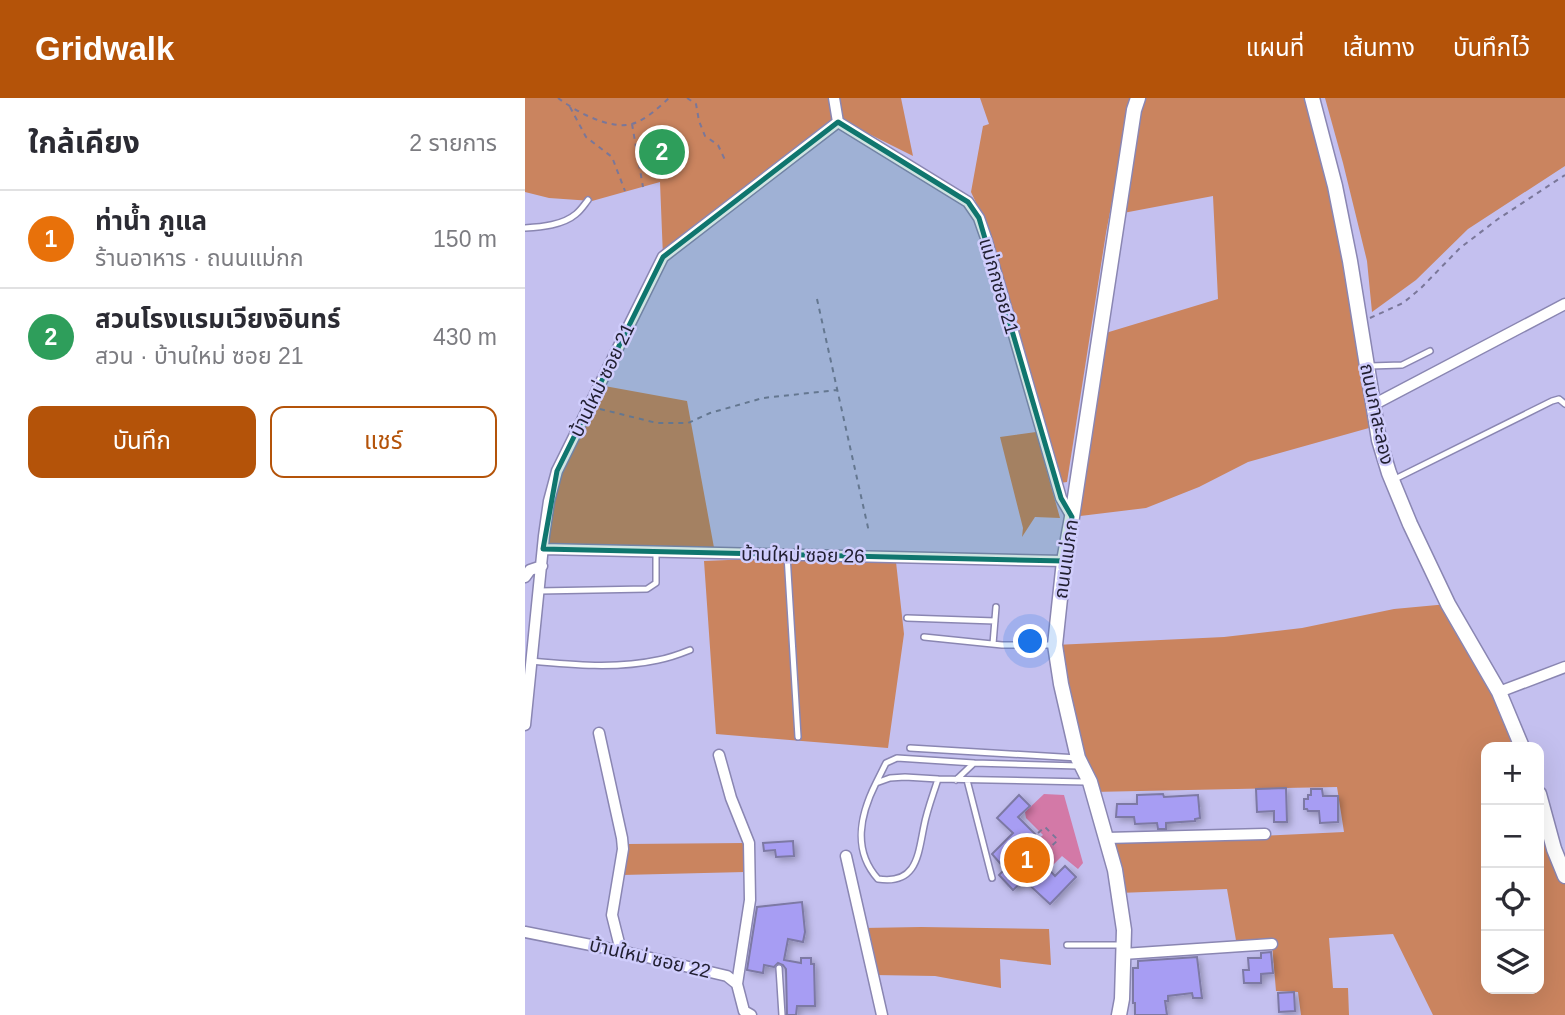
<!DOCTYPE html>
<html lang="th">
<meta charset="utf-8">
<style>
body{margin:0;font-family:Arial,"Noto Sans Thai",sans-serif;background:#f2f2f3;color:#2b2b33}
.controls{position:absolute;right:21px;bottom:21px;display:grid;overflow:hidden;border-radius:14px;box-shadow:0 7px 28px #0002}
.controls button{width:63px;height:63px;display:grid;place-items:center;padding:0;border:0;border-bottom:2px solid #e1e1e2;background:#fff;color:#2b2b33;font:35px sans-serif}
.you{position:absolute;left:506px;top:544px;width:24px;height:24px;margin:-18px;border:5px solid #fff;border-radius:50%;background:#1a73e8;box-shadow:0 0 0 10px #1a73e833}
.badge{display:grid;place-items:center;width:46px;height:46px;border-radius:50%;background:#b45309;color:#fff;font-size:23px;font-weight:700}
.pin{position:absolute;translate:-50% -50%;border:4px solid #fff;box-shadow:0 2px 7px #0006}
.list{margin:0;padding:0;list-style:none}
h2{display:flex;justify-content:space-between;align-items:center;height:91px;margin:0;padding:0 28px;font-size:30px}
h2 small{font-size:23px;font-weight:400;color:#7c7c81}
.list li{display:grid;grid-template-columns:46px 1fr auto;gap:21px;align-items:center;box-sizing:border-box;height:98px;padding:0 28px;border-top:2px solid #e1e1e2}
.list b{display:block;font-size:26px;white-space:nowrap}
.list p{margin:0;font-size:23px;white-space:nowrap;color:#7c7c81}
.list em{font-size:23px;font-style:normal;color:#7c7c81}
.actions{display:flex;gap:14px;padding:21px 28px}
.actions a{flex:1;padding:16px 0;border:2px solid #b45309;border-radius:14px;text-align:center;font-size:24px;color:#b45309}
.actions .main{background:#b45309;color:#fff}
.icon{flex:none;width:38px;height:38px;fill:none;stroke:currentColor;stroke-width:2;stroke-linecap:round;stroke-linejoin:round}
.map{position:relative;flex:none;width:1040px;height:917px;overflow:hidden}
header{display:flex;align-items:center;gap:42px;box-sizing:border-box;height:98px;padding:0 35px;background:#b45309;color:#fff}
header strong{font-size:33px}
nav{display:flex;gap:38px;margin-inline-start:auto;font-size:24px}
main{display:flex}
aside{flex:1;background:#fff}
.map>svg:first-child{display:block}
.green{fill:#ca845f}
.water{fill:#d379a7}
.building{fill:#a79df3;stroke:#7d79a4;stroke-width:2;filter:url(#shadow)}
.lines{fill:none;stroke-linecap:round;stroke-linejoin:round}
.service-casing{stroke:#8a86b2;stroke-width:8}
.minor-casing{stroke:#8a86b2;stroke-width:13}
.tertiary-casing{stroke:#8a86b2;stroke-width:17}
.path{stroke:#7a7799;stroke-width:2;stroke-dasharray:5 5;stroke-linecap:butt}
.service{stroke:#fff;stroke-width:5}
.minor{stroke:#fff;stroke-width:10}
.tertiary{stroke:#fff;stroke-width:14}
.marked{fill:#0f766e;fill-opacity:0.2;stroke:#0f766e;stroke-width:5;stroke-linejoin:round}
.labels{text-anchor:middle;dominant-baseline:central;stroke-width:5;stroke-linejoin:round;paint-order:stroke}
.street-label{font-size:19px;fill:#211f31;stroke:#d0cdfc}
</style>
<header>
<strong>Gridwalk</strong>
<nav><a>แผนที่</a><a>เส้นทาง</a><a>บันทึกไว้</a></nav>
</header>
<main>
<aside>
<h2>ใกล้เคียง<small>2 รายการ</small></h2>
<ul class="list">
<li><span class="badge" style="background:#e8710a">1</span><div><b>ท่าน้ำ ภูแล</b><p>ร้านอาหาร · ถนนแม่กก</p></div><em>150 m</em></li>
<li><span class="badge" style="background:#2e9e5b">2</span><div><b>สวนโรงแรมเวียงอินทร์</b><p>สวน · บ้านใหม่ ซอย 21</p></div><em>430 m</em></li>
</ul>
<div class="actions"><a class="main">บันทึก</a><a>แชร์</a></div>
</aside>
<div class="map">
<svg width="1040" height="917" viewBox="0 0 1040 917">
<defs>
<filter id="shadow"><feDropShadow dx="3" dy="3" stdDeviation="3.5" flood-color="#0004"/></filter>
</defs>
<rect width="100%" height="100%" fill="#c4c0ef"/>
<path class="green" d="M0 0H309L313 24 138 159 135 84 67 103 24 100 0 94Z
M315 0H376L388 58 318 23Z
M455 0H607L581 135 542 384 535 385 465 135 446 94 458 28 464 26Z
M614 0H787L851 328 723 364 674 389 621 410 547 419 574 237 693 201 688 98 593 116Z
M800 0H1040V68L943 131 891 182 847 214 842 163 818 65Z
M74 287 162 303 190 455 18 451 24 403Z
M511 334 535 420 510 419 497 439 498 430 475 339Z
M253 460 371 464 379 536 363 650 191 636 179 463Z
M923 506 997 649H961V891H1014V696L1040 771V917H908L868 836 804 840 808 890H823L824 917H776L773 894 751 893 747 846 712 848 702 791 593 795 582 745 819 734 812 689 567 694 530 547 699 539 777 530 869 511Z
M219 745 220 774 97 777 103 746Z
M396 829 524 831 526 867 475 861 476 890 410 878 349 877 338 830Z"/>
<path class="water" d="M519 696 539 697 558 765 553 771 537 758 527 768 505 748 518 737 501 720 500 714Z"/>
<path class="building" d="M761 690 762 724H749V713L732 714 731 691Z
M786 691H797L798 698H813V724L795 725 794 713H783L782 711H779V701H783V697H786Z
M638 696 639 699 673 697 675 720 670 721V723L641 725V731H633L632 725 610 726 609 719H591L592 706H612V697Z
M494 697 505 708 493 719 510 736 500 746 530 778 540 768 551 779 525 806 499 782 488 792 474 777 480 771 467 756 488 735 472 720Z
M268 743 269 758 251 759 250 752 239 753 238 745Z
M277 804 280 834 278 844 263 841 259 862 276 865V860H286V866H289L290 908H272L271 917H262L261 871 258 867 253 865 249 869 239 867 238 875 222 872 232 809Z
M746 854 748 875 736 876V885H719L718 872H724L723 860H736V855Z
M672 859 677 900H668L667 895 643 898V903H640L642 917H610V905H608V870H613V863Z
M769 894 770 913 754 914 753 895Z"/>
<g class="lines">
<defs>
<path id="service" d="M0 130C17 129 38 127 51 116 56 112 59 107 63 102
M845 268 877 267 905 253
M870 381 1027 303 1034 301 1040 306
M262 457 273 639
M14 493 122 491 131 485V453
M382 520 470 523
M399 539 477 547H527
M468 546 471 509
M6 563C48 567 92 571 133 562 144 560 155 556 165 552
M385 650 553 660
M380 679 413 681C408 697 402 712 399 728 393 757 392 787 353 781 327 752 335 717 351 685L365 680Z
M413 681 561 684
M431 682 449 665 554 668
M442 682 467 780
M351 685 361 665 372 660 449 665
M542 847H598
M254 870 257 917"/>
<path id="minor" d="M309 0 313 24
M313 24 443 104 454 120 461 140 536 400 547 419
M848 307 1040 206
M18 451 539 463
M0 479 5 472 17 468
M974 594 1040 569
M0 627 19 438 24 403 32 373 138 159 313 24
M74 635 97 740 98 751 87 817 96 853
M194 657 206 700 224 745 225 802 212 886
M581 740 740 736
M321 758 357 917
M0 834 96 853 202 878 212 886 219 913 226 917
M598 856 747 846"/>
<path id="tertiary" d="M787 0 810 88 825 163 854 342 864 375 885 426 923 506 974 594 997 649
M1014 696 1029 751 1040 778
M594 917 597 901 599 832 590 772 565 684 553 660 536 586 530 547 539 463 547 419 609 12 613 0"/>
</defs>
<use href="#service" class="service-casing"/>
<use href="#minor" class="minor-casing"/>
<use href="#tertiary" class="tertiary-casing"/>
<path class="path" d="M33 0C50 13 80 29 101 27 117 26 133 10 144 0
M162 0 171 6 174 23 180 38 193 47 200 62
M45 9 61 39 87 59 100 93
M107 26 118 89
M292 201 344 434
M845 220 878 205 895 191 935 150 973 121 1040 77
M75 311 132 325H163L185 315 238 300 312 292
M513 735 520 729 533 742 514 760"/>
<use href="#service" class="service"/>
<use href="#minor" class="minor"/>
<use href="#tertiary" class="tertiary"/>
</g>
<path class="marked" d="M313 24 443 104 454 120 536 400 547 419 539 463 18 451 32 373 138 159Z"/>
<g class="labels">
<g class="street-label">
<text transform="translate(474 188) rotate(74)">แม่กกซอย21</text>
<text transform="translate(77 282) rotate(-64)">บ้านใหม่ ซอย 21</text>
<text transform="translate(852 316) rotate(78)">ถนนกาสะลอง</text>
<text transform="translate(278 457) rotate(1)">บ้านใหม่ ซอย 26</text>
<text transform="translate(541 461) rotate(-82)">ถนนแม่กก</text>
<text transform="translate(125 860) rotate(13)">บ้านใหม่ ซอย 22</text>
</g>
</g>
</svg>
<div class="controls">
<button>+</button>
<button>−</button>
<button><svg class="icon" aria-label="locate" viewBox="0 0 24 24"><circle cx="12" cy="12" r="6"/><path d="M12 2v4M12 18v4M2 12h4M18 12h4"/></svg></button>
<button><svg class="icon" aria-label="layers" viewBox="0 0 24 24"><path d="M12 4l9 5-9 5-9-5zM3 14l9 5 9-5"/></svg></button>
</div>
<div class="you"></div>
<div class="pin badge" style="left:502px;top:762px;background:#e8710a">1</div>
<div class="pin badge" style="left:137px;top:54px;background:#2e9e5b">2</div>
</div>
</main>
